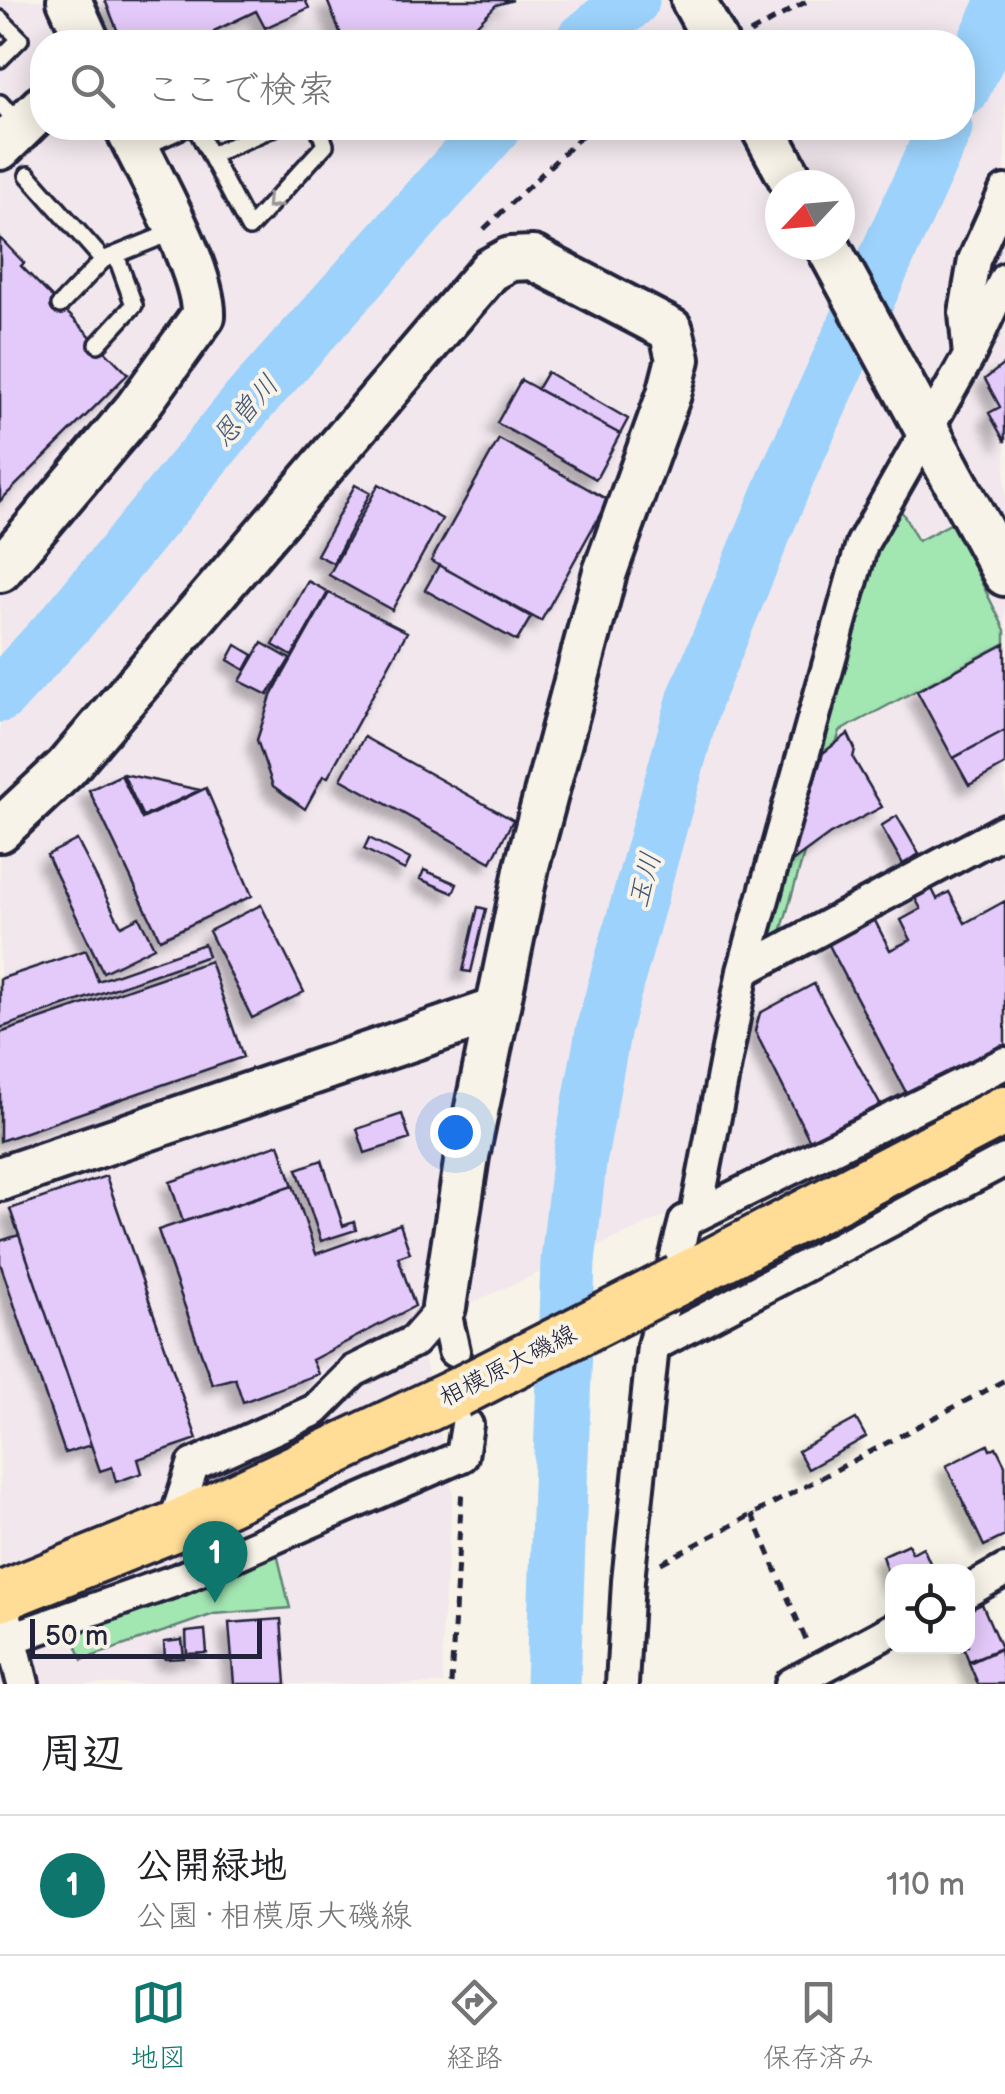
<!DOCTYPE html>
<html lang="ja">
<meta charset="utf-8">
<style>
body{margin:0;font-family:"Balsamiq Sans","Klee One",sans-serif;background:#f2f2f2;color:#202124}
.controls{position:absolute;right:30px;bottom:30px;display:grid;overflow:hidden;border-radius:20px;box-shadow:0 5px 25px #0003}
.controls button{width:90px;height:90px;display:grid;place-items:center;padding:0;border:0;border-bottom:2px solid #e0e0e0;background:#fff;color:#202124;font:50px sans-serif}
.compass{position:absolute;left:765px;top:170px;width:90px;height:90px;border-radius:50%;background:#fff;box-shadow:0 5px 25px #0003;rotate:244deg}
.scale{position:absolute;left:30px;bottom:25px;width:232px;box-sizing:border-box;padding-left:10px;border:5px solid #22223b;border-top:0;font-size:28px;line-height:35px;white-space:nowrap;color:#22223b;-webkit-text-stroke:8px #f7f3e8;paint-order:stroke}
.you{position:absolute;left:455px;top:1132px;width:35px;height:35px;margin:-25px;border:8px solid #fff;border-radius:50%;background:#1a73e8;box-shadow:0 0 0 15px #1a73e833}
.badge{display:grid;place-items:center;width:65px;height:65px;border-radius:50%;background:#0f766e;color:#fff;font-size:32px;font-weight:700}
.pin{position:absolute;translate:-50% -82px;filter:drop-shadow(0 2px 5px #0008)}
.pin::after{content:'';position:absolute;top:52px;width:35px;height:30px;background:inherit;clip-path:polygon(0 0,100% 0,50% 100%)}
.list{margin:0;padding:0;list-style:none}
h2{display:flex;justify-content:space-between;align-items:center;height:130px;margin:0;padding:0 40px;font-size:42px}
h2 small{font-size:32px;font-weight:400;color:#757577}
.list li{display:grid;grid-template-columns:65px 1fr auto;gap:30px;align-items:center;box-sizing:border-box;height:140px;padding:0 40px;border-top:2px solid #e0e0e0}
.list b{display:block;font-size:38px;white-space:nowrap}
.list p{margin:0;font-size:32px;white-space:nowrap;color:#757577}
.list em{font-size:32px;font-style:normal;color:#757577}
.icon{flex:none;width:55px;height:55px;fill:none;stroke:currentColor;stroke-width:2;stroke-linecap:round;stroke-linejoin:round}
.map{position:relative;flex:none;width:1005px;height:1684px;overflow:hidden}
.search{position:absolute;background:#fff;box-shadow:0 5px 25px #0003;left:30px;right:30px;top:30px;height:110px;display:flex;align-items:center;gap:25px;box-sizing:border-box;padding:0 35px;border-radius:40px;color:#757577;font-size:38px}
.sheet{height:270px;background:#fff}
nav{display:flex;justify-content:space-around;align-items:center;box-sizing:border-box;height:140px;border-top:2px solid #e0e0e0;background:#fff;font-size:28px;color:#757577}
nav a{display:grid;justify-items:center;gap:5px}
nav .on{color:#0f766e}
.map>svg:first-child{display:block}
.built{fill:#f1e7ed;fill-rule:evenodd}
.green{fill:#a2e6b2;stroke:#628476;stroke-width:2.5}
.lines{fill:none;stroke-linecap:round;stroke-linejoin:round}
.river{stroke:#9cd2fb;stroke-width:55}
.building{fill:#e4cafa;stroke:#22223b;stroke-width:2.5;filter:url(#shadow)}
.lane-casing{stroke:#22223b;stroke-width:22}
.street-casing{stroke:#22223b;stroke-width:38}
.secondary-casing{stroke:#22223b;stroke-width:50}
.primary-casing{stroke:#22223b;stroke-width:55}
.path{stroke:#22223b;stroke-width:5;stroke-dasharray:10 8;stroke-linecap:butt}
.lane{stroke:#f7f3e8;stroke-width:15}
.street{stroke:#f7f3e8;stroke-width:30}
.secondary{stroke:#f7f3e8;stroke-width:42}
.primary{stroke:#ffdd96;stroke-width:48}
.primary-bridge-casing{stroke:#22223b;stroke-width:55;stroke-linecap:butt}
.primary-bridge{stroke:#ffdd96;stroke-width:48}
.oneway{stroke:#97959a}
.labels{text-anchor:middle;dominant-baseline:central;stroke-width:8;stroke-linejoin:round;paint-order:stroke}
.street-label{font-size:25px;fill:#22223b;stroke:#f7f3e8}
.water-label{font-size:28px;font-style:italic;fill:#475775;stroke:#f7f3e8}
</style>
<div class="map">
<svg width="1005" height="1684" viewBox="0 0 1005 1684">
<defs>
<filter id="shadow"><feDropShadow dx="-9" dy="9" stdDeviation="5" flood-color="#0004"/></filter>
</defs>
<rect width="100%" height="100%" fill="#f7f3e8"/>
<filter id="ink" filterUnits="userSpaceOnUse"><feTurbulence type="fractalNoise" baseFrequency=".01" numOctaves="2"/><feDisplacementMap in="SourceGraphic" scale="20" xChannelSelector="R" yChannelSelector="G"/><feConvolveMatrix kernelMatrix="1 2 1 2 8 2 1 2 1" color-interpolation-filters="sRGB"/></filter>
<g filter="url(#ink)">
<path class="built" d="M0 0H1005V1057L761 1173 418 1327 453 1494 442 1627 443 1684H0ZM42 42H962V128H42ZM780 185H840V245H780Z"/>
<path class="green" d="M896 501 918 541 952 523 1005 630V643L840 731 781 932 755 946 867 547Z
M276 1549 290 1608 214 1614 82 1660 70 1628Z"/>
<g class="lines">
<path class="river" d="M582 42 632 0
M962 90 1005 1
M0 695 68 621 250 400 493 128
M553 1684 568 1262 579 1162 604 1027 695 698 789 471 945 128"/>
</g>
<path class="building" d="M105 0H305L309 8 265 28 256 11 214 31 217 39 209 42H122Z
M327 0H513L496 5 460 42H344Z
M0 238 24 263 21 266 128 374 0 501Z
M1005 363V442L989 413 1000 407 985 379Z
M547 372 628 419 620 434 537 389Z
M521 380 620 434 596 479 497 423Z
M499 439 608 500 541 621 431 561Z
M379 484 442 519 392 610 329 575Z
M355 485 370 493 333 563 317 555Z
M439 565 531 617 517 641 425 590Z
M308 581 328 592 292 656 273 645Z
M329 593 407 632 328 777 323 776 305 809 273 786 257 740 271 696Z
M262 643 290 659 268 695 240 681Z
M1005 644V730L953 758 917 691Z
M236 645 253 655 245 670 228 660Z
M1005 730V765L969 785 954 758Z
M848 734 855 749 853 758 882 807 830 834 789 864 823 753Z
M364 737 513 820 491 862 341 779Z
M123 774 200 790 143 817Z
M121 775 142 819 206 788 252 896 160 939 89 790Z
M897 816 919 854 903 864 881 826Z
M369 838 410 859 405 870 364 849Z
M77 840 121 926 139 917 154 947 103 972 47 855Z
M424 870 457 884 453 893 420 879Z
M932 889 937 899 949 892 965 923 1005 901V1051L910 1100 828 943 874 919 890 950 911 940 901 920 921 909 915 898Z
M261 905 304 992 252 1018 209 931Z
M478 907 486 909 471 972 463 971Z
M204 944 208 956 0 1028V979L86 950 98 981Z
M210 961 243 1057 0 1141V1033Z
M814 984 882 1108 812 1145 755 1031 760 1013Z
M402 1114 410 1139 365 1153 357 1129Z
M279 1144 293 1186 183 1222 170 1182Z
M322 1160 343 1226 354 1222 356 1230 321 1241 297 1169Z
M106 1176 197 1439 138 1459 142 1473 116 1482 112 1467 100 1471 10 1209Z
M293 1185 316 1254 400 1224 410 1253 398 1257 415 1306 312 1360 318 1374 243 1402 235 1378 212 1384 158 1230Z
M19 1235 91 1445 65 1453 0 1263V1241Z
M856 1419 866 1437 808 1469 798 1451Z
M988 1445 990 1450 996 1447 1005 1465V1536L984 1546 946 1466Z
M908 1544 912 1553 923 1547 934 1572H892V1586L882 1556Z
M982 1604 1001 1648 969 1661 963 1646H968V1610Z
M281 1619 286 1684H234L229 1623Z
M205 1630 207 1653 187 1654 186 1632Z
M182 1640 184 1658 165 1659 164 1642Z
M1000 1649 1005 1684H978L969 1663Z"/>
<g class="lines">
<defs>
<path id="lane" d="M0 19 20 39 0 59
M0 103 19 124
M196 128 249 228 325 145 319 128
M141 148 186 128
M211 155 273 128
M28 175 103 260 175 231
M60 305 103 260
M98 344 134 305 116 255"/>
<path id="street" d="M970 354 1005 279
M743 971 862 544 969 356 965 313 974 260 1005 191
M696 1215 743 971 1005 830
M444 1307 454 1351
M653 1346 685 1221 1005 1063
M173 1527 193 1465 315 1410 354 1371 414 1341 444 1307
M968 1591 1005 1570
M7 1621 23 1684
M12 1638 177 1580 462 1456 467 1425
M622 1684 628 1581 653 1346 1005 1160
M791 1684 892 1630"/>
<path id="secondary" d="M69 0 88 42
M693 0 716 42
M763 128 794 185
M0 148 42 107
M827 245 1005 574
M0 570 136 409 203 316C205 271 148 172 127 128
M0 830 66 768 490 270 510 259 533 258 671 330 678 359 669 394 605 572 527 866 467 1156 444 1307
M0 1179 494 1011"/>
<path id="primary" d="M679 1280 1005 1110
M0 1597 173 1527 457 1393"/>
</defs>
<use href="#lane" class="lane-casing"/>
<use href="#street" class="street-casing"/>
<use href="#secondary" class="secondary-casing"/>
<use href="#primary" class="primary-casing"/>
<path class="path" d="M750 33 809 0
M484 229 590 128
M752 1514 808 1645
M661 1563 1005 1380
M451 1684 462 1487"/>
<use href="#lane" class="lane"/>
<use href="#street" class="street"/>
<use href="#secondary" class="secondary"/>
<use href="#primary" class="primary"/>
<defs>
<path id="primary-bridge" d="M457 1393 679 1280"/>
</defs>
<use href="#primary-bridge" class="primary-bridge-casing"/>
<use href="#primary-bridge" class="primary-bridge"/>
</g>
<defs><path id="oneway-chevron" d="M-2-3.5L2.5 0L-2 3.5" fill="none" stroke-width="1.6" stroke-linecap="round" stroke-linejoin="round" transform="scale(2.5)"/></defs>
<use class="oneway" href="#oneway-chevron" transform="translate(272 203) rotate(133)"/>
</g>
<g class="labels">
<g class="street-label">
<text transform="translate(508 1366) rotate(-27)">相模原大磯線</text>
</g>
<g class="water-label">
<text transform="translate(246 411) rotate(-49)">恩曽川</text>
<text transform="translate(645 880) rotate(-75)">玉川</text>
</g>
</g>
</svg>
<div class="controls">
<button><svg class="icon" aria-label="locate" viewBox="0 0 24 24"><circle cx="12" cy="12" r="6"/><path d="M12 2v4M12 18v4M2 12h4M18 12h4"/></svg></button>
</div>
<svg class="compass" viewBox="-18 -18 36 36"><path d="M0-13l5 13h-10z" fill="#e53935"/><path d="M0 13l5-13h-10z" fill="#757577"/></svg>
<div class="scale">50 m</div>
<div class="you"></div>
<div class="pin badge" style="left:215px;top:1603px">1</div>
<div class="search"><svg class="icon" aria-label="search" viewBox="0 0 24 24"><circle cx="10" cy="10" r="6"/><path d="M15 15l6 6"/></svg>ここで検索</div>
</div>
<section class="sheet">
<h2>周辺<small></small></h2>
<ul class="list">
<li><span class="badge">1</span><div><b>公開緑地</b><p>公園 · 相模原大磯線</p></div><em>110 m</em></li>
</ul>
</section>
<nav>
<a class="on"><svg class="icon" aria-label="map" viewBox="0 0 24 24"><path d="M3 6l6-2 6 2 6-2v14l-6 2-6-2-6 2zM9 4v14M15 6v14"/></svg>地図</a>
<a><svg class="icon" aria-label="directions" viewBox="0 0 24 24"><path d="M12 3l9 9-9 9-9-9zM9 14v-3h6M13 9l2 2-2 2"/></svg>経路</a>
<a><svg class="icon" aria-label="saved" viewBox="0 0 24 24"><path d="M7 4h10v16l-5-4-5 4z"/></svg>保存済み</a>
</nav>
